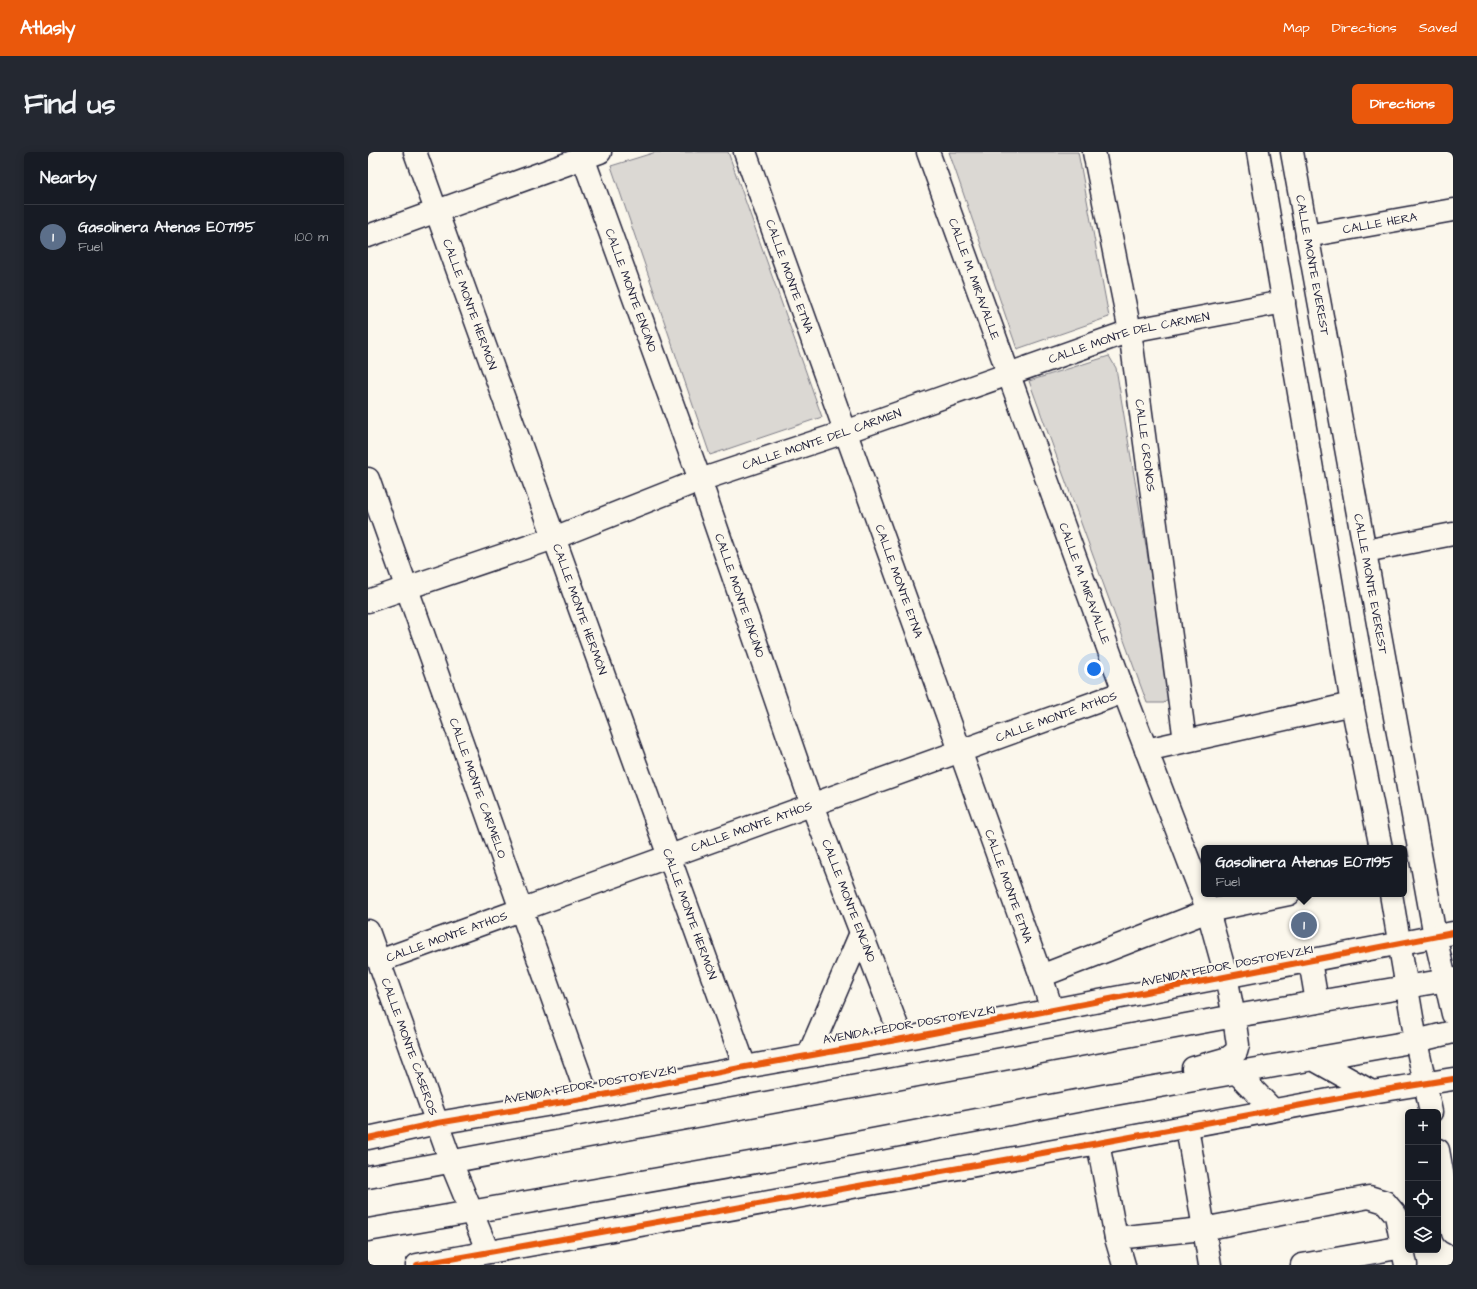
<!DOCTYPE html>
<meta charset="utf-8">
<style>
body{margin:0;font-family:"Architects Daughter",sans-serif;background:#242831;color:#f1f3f6}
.controls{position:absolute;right:12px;bottom:12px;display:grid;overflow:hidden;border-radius:6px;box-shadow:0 2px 10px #0003}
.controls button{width:36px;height:36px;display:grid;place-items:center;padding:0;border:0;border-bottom:1px solid #363941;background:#171b24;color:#f1f3f6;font:20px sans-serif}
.you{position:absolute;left:726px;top:517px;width:14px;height:14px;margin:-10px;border:3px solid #fff;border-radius:50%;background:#1a73e8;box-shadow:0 0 0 6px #1a73e833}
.badge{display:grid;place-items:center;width:26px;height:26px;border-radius:50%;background:#ea580c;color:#fff;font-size:13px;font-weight:700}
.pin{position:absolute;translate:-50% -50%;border:2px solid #fff;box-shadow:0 1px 4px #0006}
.popup{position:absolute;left:833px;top:693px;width:206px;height:52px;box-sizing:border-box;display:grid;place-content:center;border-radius:6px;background:#171b24;filter:drop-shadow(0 1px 3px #0005);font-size:13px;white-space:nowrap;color:#9ea1a6}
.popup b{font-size:15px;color:#f1f3f6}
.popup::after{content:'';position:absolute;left:50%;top:100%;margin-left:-8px;border:8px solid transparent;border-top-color:#171b24}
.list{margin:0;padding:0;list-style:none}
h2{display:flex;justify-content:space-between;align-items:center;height:52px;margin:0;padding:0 16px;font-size:17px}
h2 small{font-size:13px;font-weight:400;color:#9ea1a6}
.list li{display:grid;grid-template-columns:26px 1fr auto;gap:12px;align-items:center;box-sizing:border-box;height:64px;padding:0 16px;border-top:1px solid #363941}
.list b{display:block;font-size:15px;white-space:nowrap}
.list p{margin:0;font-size:13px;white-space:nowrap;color:#9ea1a6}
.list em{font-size:13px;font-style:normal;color:#9ea1a6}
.icon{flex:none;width:22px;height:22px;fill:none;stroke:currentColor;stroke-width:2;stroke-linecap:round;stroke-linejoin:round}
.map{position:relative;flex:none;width:1085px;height:1113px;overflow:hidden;border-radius:6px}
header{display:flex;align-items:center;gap:24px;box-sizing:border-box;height:56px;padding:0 20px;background:#ea580c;color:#fff}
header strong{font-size:19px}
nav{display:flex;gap:22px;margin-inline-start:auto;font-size:14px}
.intro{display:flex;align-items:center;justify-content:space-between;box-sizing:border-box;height:96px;padding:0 24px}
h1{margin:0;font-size:28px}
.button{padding:10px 18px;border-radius:6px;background:#ea580c;color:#fff;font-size:14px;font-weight:700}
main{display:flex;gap:24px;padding:0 24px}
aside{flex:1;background:#171b24;border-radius:6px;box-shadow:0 2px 10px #0003}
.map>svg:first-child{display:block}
.green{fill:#dbd8d3;stroke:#7e7d87}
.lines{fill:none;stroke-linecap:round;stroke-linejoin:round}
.minor-casing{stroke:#22223b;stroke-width:25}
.major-casing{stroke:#22223b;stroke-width:25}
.minor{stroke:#fbf7ec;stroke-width:22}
.major{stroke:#fbf7ec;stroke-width:22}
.cycleway-casing{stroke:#fbf7ec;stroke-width:8}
.cycleway{stroke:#e8590c;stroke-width:6}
.labels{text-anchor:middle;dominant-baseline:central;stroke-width:4;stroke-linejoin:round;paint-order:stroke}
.street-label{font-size:12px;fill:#22223b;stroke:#fbf7ec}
</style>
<header>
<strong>Atlasly</strong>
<nav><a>Map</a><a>Directions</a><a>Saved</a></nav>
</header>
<div class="intro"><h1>Find us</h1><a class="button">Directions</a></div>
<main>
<aside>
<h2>Nearby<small></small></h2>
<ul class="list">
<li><span class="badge" style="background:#5c6f8a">1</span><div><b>Gasolinera Atenas E07195</b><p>Fuel</p></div><em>100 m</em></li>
</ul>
</aside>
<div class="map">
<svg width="1085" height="1113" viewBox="0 0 1085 1113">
<rect width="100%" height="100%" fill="#fbf7ec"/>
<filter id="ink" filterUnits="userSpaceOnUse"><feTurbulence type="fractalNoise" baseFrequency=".025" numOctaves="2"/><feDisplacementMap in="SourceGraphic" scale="8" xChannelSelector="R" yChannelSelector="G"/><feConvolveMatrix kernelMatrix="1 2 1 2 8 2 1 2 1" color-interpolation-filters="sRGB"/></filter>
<g filter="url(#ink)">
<path class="green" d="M288 0H360L454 265 342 303 243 14Z
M581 0H710L741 165 649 197Z
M741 204 748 216 803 543 796 551H779L661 229Z"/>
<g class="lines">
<defs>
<g id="minor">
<path id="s1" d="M47 0 377 915"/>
<path id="s2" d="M213 0 332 328 444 653 534 887"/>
<path id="s3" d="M377 0 673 824 684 858"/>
<path id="s4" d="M560 0 756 540 840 759 858 824 866 865"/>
<path id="s5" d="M726 0 762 179 817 589"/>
<path d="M890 0 984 552 1013 696"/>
<path id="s6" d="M924 0 1067 784 1085 862"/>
<path d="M0 84 232 0"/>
<path id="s7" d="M939 84 1085 58"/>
<path id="s8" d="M0 327 220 946"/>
<path d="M997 399 1085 382"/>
<path id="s9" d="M0 449 186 386 332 328 477 280 762 179 916 150"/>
<path d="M778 598 984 552"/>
<path d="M1023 742 1048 889 1063 960"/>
<path id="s10" d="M0 779 83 1010 120 1100"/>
<path id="s11" d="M11 809 756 540"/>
<path d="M942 809 949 850"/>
<path d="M673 824 840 759 921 742"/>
<path d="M441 902 493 781"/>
<path d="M945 907 1004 940"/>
<path d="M869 921 905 958"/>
<path d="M819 975 842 1113"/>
<path d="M0 986 69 971 220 946 377 915 534 887 1085 781"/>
<path d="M730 991 748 1086 756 1113"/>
<path d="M1070 998 1085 1081"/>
<path d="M748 1086 835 1077 1001 1045 1017 1050 1028 1063 1038 1113"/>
<path d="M49 1113 730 991 1004 940 1085 927"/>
<path d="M934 1113 1035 1095"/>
</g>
<path id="major" d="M825 916 860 906 868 900 870 893 866 865
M0 1025 850 867 1085 827
M0 1078 405 1007 735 944 1048 889 1085 880"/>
</defs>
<use href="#minor" class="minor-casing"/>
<use href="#major" class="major-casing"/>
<use href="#minor" class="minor"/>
<use href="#major" class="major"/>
<defs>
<path id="cycleway" d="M0 986 69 971 220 946 377 915 534 887 1085 781
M49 1113 730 991 1004 940 1085 927"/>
</defs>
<use href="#cycleway" class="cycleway-casing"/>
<use href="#cycleway" class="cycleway"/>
</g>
</g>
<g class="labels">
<g class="street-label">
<text stroke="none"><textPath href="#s7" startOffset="74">CALLE HERA</textPath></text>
<text stroke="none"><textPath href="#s6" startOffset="115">CALLE MONTE EVEREST</textPath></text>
<text stroke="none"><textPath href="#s3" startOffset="132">CALLE MONTE ETNA</textPath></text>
<text stroke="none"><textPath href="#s4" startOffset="135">CALLE M. MIRAVALLE</textPath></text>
<text stroke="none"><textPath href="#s2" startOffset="147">CALLE MONTE ENCINO</textPath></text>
<text stroke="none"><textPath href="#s1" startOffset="162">CALLE MONTE HERMÓN</textPath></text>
<text stroke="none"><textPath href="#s9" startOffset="806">CALLE MONTE DEL CARMEN</textPath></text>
<text stroke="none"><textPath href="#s9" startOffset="482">CALLE MONTE DEL CARMEN</textPath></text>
<text stroke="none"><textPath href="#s5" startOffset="298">CALLE CRONOS</textPath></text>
<text stroke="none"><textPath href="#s3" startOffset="456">CALLE MONTE ETNA</textPath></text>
<text stroke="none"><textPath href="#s4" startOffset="459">CALLE M. MIRAVALLE</textPath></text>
<text stroke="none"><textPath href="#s6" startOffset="439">CALLE MONTE EVEREST</textPath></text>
<text stroke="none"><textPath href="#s2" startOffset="471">CALLE MONTE ENCINO</textPath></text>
<text stroke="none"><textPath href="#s1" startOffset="486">CALLE MONTE HERMÓN</textPath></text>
<text stroke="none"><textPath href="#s11" startOffset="720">CALLE MONTE ATHOS</textPath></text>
<text stroke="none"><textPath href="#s8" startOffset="328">CALLE MONTE CARMELO</textPath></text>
<text stroke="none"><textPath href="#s11" startOffset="396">CALLE MONTE ATHOS</textPath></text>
<text stroke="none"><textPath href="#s3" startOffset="780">CALLE MONTE ETNA</textPath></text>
<text stroke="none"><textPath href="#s2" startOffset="795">CALLE MONTE ENCINO</textPath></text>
<text stroke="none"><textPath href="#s1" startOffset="810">CALLE MONTE HERMÓN</textPath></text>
<text stroke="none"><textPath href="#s11" startOffset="72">CALLE MONTE ATHOS</textPath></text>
<text transform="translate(859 814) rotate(-11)">AVENIDA FEDOR DOSTOYEVZKI</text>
<text transform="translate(541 873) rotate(-10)">AVENIDA FEDOR DOSTOYEVZKI</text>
<text stroke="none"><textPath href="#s10" startOffset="123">CALLE MONTE CASEROS</textPath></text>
<text transform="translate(222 933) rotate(-10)">AVENIDA FEDOR DOSTOYEVZKI</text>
</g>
</g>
</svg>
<div class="controls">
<button>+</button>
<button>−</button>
<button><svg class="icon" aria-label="locate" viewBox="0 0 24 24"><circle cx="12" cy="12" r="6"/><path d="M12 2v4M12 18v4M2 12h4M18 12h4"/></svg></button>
<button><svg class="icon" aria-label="layers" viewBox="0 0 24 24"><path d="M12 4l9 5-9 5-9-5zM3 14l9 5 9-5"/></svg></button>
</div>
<div class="you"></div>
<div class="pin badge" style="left:936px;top:773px;background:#5c6f8a">1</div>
<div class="popup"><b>Gasolinera Atenas E07195</b>Fuel</div>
</div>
</main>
